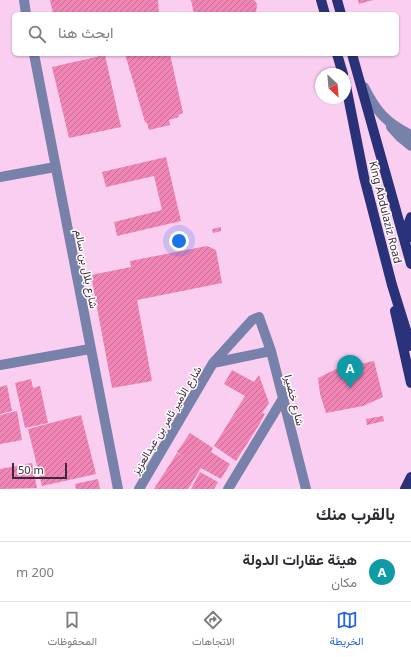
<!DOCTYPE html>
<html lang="ar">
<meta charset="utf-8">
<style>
body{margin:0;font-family:"Noto Sans",Vazirmatn,sans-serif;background:#f7f7f7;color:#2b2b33;direction:rtl}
.compass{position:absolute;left:315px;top:68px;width:36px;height:36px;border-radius:50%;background:#fff;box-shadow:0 1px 3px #0004;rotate:154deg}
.scale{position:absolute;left:12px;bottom:10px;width:55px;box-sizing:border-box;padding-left:4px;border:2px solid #3d2939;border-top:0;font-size:11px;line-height:14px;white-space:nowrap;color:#3d2939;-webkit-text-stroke:3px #fff;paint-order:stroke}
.you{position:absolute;left:179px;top:241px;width:14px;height:14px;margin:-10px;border:3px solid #fff;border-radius:50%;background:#1a73e8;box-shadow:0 0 0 6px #1a73e833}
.badge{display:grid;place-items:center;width:26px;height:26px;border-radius:50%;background:#2563eb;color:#fff;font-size:13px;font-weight:700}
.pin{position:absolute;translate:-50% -33px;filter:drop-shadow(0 1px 2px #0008)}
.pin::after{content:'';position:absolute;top:21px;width:14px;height:12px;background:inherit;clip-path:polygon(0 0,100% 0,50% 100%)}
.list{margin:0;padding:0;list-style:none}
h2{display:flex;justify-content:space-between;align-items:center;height:52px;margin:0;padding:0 16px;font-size:17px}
h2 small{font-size:13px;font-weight:400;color:#7c7c81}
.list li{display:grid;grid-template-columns:26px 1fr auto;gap:12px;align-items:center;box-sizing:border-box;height:60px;padding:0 16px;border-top:1px solid #e1e1e2}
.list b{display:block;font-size:15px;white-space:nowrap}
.list p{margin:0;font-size:13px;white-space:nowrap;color:#7c7c81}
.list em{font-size:13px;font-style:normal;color:#7c7c81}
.icon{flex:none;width:22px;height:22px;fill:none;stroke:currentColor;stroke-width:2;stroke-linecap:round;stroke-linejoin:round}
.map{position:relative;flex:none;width:411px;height:489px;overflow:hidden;direction:ltr}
.search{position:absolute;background:#fff;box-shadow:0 1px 3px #0004;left:12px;right:12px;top:12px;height:44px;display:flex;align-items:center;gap:10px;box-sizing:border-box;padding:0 14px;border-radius:6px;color:#7c7c81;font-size:15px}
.sheet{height:112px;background:#fff}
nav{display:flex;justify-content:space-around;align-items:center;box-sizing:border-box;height:56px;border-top:1px solid #e1e1e2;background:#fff;font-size:11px;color:#7c7c81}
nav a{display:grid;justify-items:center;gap:2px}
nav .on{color:#2563eb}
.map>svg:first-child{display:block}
.building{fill:url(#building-hatch)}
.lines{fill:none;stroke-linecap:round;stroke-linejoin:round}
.minor{stroke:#7781aa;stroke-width:10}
.major{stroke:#293279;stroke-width:10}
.labels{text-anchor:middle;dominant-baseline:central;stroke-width:3;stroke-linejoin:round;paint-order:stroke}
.street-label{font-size:11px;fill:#3d2939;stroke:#fff}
</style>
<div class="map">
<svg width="411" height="489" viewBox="0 0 411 489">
<defs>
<pattern id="building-hatch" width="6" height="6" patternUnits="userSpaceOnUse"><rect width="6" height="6" fill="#f185b5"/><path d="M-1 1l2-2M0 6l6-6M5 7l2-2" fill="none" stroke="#c46d94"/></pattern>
</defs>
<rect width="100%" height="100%" fill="#facef1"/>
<path class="building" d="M50 0H158L159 14H53Z
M191 0H254L257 4 256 14H194Z
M358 0H373L359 4Z
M125 54H170L183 113 178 115 179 117 169 120 170 125 149 130 147 123 145 122Z
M105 55 121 127 69 138 52 67Z
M166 157 181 221 117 236 114 222 162 210 154 176 106 187 102 172Z
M221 227V231L213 233 212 229Z
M207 246 216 250 222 283 137 300 152 381 112 388 91 275 131 267 130 261Z
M374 361 383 397 363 406 326 413 320 394 318 378 336 369Z
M232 370 254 382 259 375 269 403 262 413 265 414 259 425 236 461 214 446 245 396 224 384Z
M31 379 33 388 40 386 48 423 25 428 15 383Z
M7 385 12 411 0 414V387Z
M17 411 22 440 0 444V415Z
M81 415 96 474 42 486 28 429Z
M383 416 384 421 367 425 366 419Z
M190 433 213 448 211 452 230 464 221 479 201 468 188 489H154L177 453 183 457 177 452Z
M32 463 37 488 0 489V469Z
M200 472 218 482 214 489H191Z
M98 479 100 489H76L75 484Z"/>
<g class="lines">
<path class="minor" d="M24 0 26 14
M34 54 118 489
M364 87C376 111 386 123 411 135
M391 127 400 137 411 146
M0 177 55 167
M213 363 271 351
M0 365 90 349
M139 489 213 363 252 320 259 317 271 351 306 489
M228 489 282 400"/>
<path class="major" d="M321 0 325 14
M337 0 341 14
M337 54 343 74
M352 54 411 264
M345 81 364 177 392 285 411 346
M408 238 406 230 411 217
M395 311 411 383
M405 489 411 477"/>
</g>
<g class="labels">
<g class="street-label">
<text transform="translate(386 212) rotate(76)">King Abdulaziz Road</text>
<text transform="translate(87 269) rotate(79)">شارع بلال بن سالم</text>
<text transform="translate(295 400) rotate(76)">شارع خضيرا</text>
<text transform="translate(166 420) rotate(-59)">شارع الأمير ثامر بن عبدالعزيز</text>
</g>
</g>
</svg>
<svg class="compass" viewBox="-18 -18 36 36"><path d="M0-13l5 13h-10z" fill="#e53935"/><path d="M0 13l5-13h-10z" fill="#7c7c81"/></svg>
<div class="scale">50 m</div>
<div class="you"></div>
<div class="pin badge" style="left:350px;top:388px;background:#0f9aa8">A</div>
<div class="search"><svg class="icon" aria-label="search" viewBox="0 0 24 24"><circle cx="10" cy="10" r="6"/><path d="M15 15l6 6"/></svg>ابحث هنا</div>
</div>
<section class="sheet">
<h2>بالقرب منك<small></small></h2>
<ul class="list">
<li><span class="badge" style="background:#0f9aa8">A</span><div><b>هيئة عقارات الدولة</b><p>مكان</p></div><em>200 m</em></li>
</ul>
</section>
<nav>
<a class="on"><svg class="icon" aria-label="map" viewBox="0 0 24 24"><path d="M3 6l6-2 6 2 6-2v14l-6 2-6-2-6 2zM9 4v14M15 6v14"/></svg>الخريطة</a>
<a><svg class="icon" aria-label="directions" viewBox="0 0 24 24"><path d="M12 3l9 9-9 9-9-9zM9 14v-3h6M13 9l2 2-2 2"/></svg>الاتجاهات</a>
<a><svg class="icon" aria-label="saved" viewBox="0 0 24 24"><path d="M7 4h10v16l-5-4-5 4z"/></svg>المحفوظات</a>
</nav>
